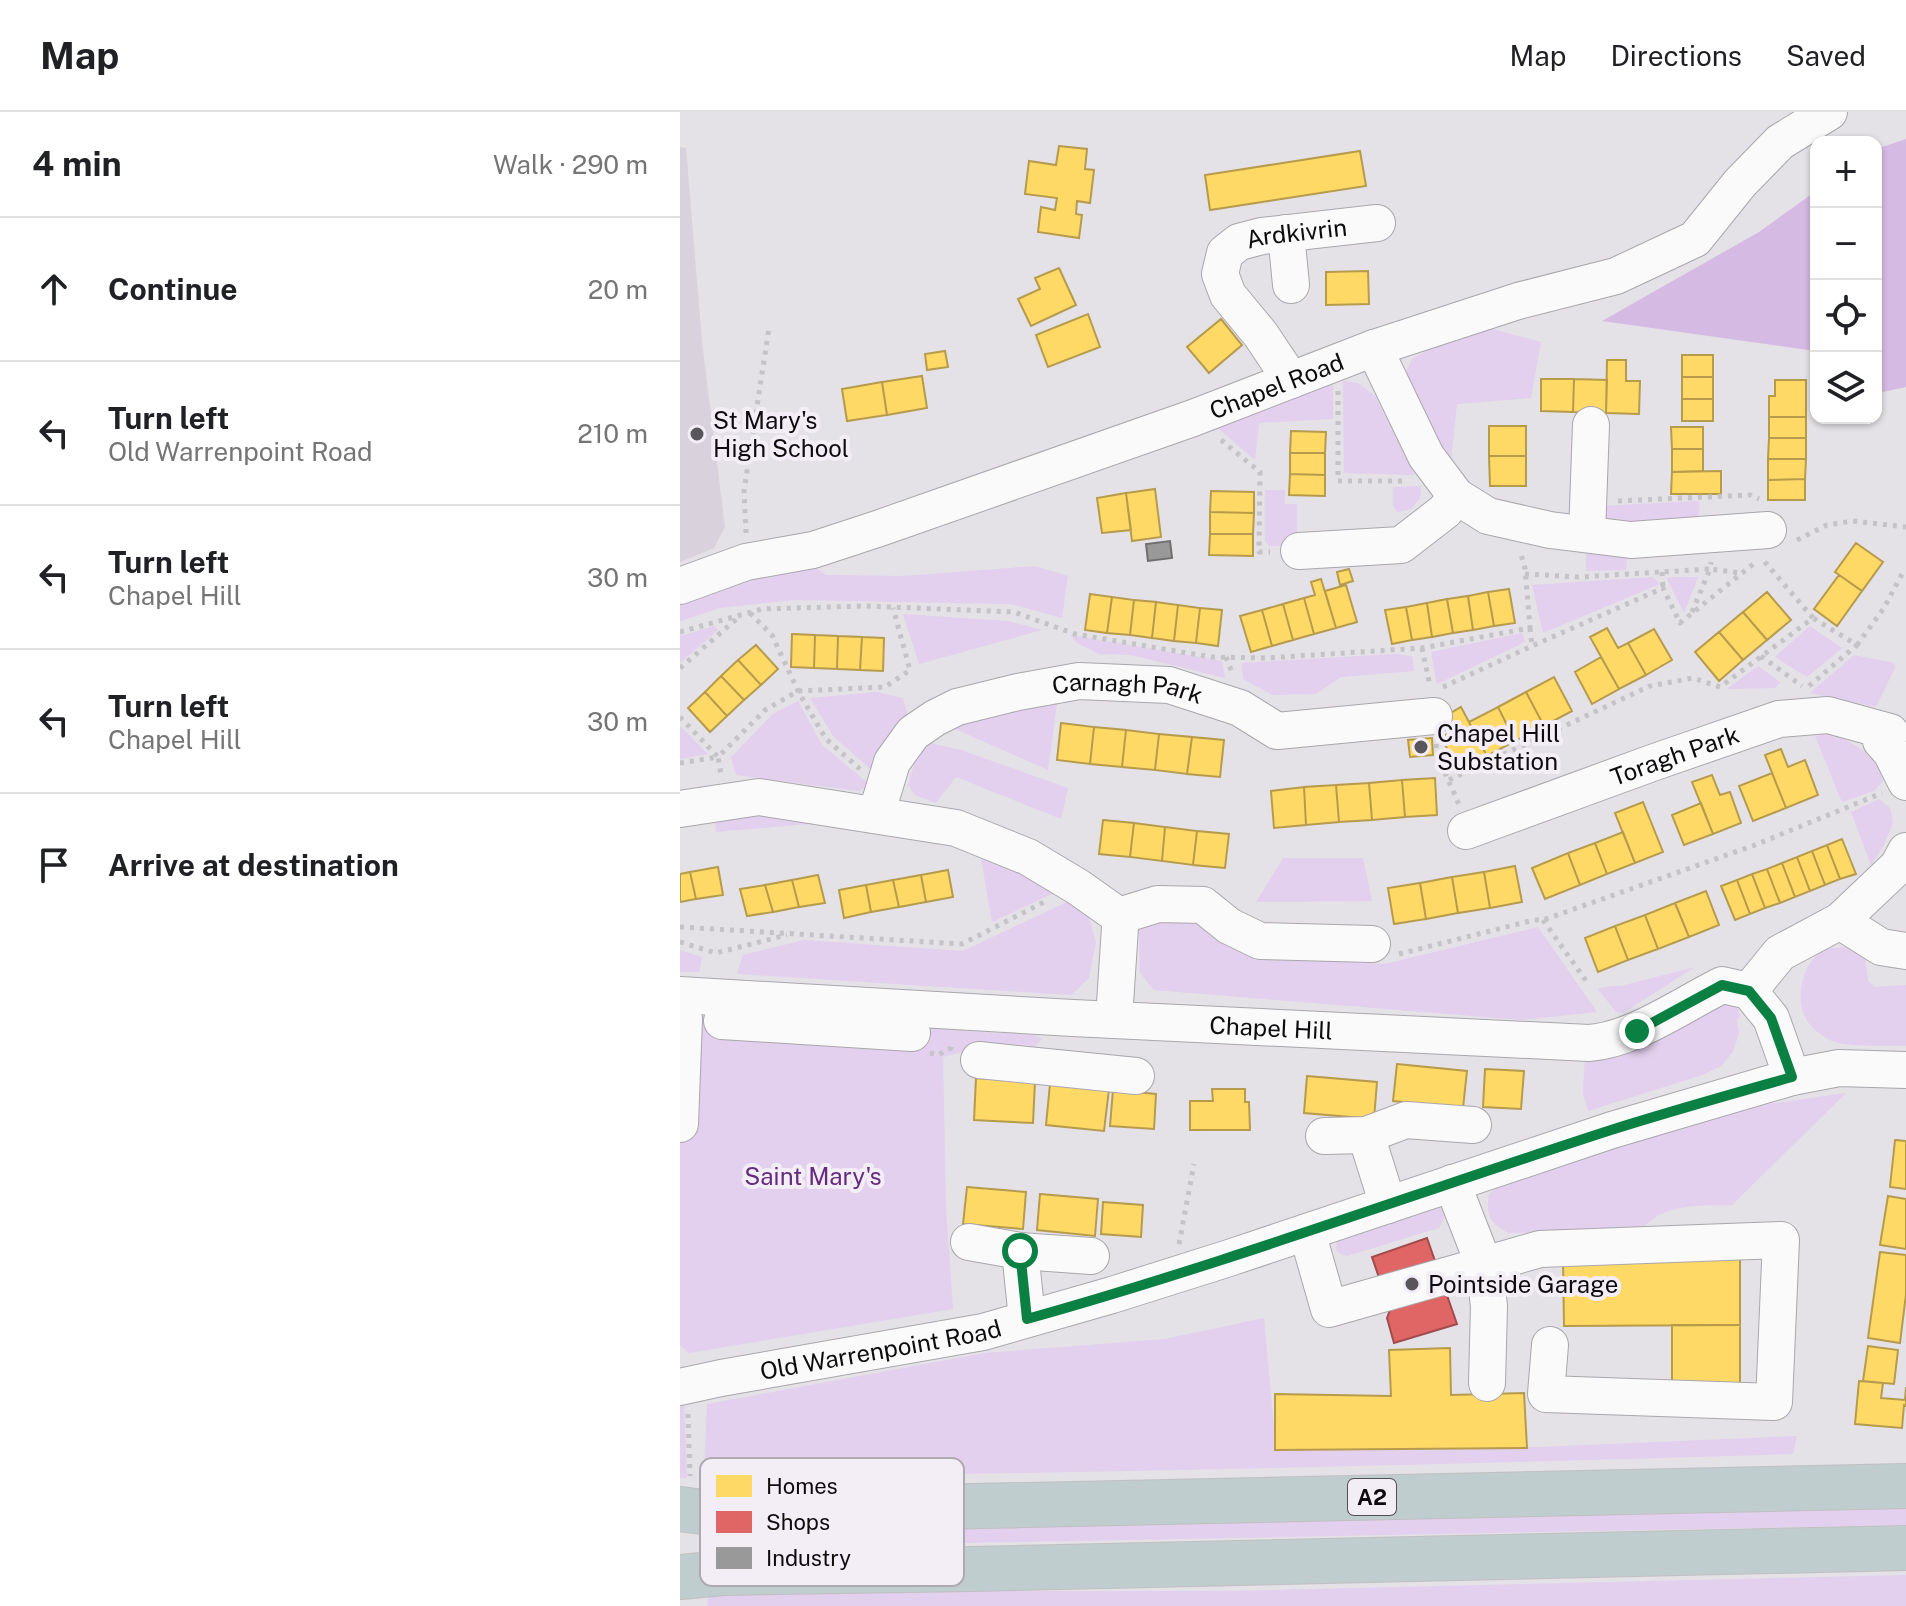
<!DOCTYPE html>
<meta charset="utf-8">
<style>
body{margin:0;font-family:"Public Sans",sans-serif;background:#f2f2f2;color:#202124}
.controls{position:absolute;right:24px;top:24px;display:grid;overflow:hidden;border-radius:16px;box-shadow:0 2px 6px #0004}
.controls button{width:72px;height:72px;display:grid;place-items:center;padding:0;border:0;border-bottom:2px solid #e0e0e0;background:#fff;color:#202124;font:40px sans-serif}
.stop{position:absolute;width:24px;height:24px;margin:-18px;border:6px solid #0b8043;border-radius:50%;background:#fff}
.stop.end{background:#0b8043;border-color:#fff;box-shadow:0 2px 8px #0008}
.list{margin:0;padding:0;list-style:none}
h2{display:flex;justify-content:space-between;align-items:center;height:104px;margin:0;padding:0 32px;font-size:34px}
h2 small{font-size:26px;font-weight:400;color:#757577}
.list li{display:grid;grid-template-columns:52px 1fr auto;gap:24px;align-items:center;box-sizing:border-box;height:144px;padding:0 32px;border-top:2px solid #e0e0e0}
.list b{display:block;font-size:30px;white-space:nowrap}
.list p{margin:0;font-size:26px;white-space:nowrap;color:#757577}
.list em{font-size:26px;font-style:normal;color:#757577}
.icon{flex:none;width:44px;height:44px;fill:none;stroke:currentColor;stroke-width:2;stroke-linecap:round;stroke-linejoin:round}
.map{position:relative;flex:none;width:1226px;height:1494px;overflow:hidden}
header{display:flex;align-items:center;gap:48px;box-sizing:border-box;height:112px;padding:0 40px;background:#fff;border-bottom:2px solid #e0e0e0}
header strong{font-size:38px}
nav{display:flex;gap:44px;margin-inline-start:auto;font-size:28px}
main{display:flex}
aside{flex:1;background:#fff}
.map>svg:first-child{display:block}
.built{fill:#d9d2dc}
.green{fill:#e3cfee}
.forest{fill:#d5bae4}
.homes{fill:#ffd966;stroke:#b69b4c;stroke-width:2}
.shops{fill:#e06666;stroke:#a14b4c;stroke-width:2}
.industry{fill:#999;stroke:#6f6e6f;stroke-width:2}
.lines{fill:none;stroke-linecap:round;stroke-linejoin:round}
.minor-casing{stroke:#a9a7ab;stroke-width:38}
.highway-casing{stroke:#c0bfc1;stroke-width:46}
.path{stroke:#c4c3c5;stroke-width:5;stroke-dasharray:4 6;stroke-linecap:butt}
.minor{stroke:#fbfafb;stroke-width:36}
.highway{stroke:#c0cdce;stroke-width:44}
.route{stroke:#0b8043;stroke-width:10}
.poi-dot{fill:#58565a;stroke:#f3edf6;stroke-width:3}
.labels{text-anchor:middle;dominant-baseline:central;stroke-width:8;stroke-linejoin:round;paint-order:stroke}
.shield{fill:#f3edf6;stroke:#524f54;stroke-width:2}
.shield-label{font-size:22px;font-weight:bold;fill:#0d0b0e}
.street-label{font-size:24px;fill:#0d0b0e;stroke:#f3edf6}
.poi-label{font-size:24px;fill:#0d0b0e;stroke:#f3edf6;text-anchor:start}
.park-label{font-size:24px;fill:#642b7e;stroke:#f3edf6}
.key{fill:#f3edf6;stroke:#aea9b0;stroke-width:2}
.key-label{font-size:22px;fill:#0d0b0e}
</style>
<header>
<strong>Map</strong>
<nav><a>Map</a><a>Directions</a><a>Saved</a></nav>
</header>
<main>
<aside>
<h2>4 min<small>Walk · 290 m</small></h2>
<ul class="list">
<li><svg class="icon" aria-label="ahead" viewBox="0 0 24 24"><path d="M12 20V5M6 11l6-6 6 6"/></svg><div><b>Continue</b></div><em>20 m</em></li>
<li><svg class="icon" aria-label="left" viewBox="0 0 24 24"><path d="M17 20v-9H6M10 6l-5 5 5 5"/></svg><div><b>Turn left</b><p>Old Warrenpoint Road</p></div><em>210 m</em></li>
<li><svg class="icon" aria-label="left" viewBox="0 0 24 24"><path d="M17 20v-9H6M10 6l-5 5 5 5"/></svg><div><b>Turn left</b><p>Chapel Hill</p></div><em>30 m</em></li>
<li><svg class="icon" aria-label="left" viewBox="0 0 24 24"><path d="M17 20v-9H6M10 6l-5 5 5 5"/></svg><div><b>Turn left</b><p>Chapel Hill</p></div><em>30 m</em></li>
<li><svg class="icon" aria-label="arrive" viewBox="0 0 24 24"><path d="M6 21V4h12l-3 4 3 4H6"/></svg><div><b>Arrive at destination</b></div></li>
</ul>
</aside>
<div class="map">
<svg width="1226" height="1494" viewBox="0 0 1226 1494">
<rect width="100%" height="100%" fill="#e4e1e7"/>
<path class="built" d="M0 35 6 36 22 230 45 415 34 436 0 450Z"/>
<path class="green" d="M797 213 861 230 851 286 777 292 770 357 724 265 732 247 774 223Z
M653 268V307L579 311 575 348 533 312Z
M663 269 678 271 695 284 735 363 664 361Z
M741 374 740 386 731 397 717 400 713 393V375Z
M585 378H605V392H617V434H589L585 429Z
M1019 389V408L928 412 919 394Z
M906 439 947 445 946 458 906 459Z
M131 452 146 463 224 464 355 454 388 464 382 506 331 492 113 488 40 496 0 509V489L64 469Z
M972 465 980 472 863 521 852 473Z
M989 465H1018L1004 501 987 467Z
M223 502 328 509 362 518 239 552Z
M34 514 38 518 0 551V524Z
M1130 514 1162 536 1127 565 1095 545Z
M842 521 845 530 757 572 751 540Z
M390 523 542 549 545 566 451 543 419 542 397 531Z
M714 542 732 544 734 559 661 565 636 582 593 583 563 567 562 551Z
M1174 543 1214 551 1215 556 1196 595 1130 581Z
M1078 554 1100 570 1095 576 1047 577Z
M198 580 223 586 228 605 197 663 153 624 130 586Z
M378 585 368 658 273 616 312 600Z
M118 589 142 633 189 672 179 679 56 663 51 645 93 602Z
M0 614 28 642 0 647Z
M1153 622C1175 632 1197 643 1203 669L1194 679 1162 690 1135 624Z
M250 631 281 638 388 676 381 707 276 665 256 691 235 683 228 673 236 646Z
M1199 687 1210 696 1213 711 1204 733 1191 753 1171 700Z
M80 694 174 708 36 720 35 708Z
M301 746 372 773 374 781 312 810Z
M603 746H683L692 789 576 790Z
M387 790 407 799 416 830 409 866 391 883 57 862 63 843 124 828 283 839Z
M519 804 575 845 705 852 858 815 917 900 841 908 474 878 460 861 459 806Z
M1167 835 1185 846 1188 869 1195 875 1226 873V934C1208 934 1167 935 1152 929 1142 925 1129 914 1125 905 1115 884 1123 850 1143 839 1149 835 1160 836 1167 835Z
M0 838 22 845 19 860H0Z
M1015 855 943 901 936 900 918 877 925 875 945 873Z
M1038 892 1056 893 1060 904 1057 908 1059 921 1053 940 1041 954 1022 963 908 999 903 981 905 944Z
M0 901 271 915 285 919 353 923 362 927 354 935 348 933 325 932 320 940H283L263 945 266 1097 273 1197 9 1241 0 1233Z
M1166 981 1052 1093C1020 1094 983 1090 962 1118L828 1121C809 1109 806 1105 809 1082L825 1069 1053 997Z
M751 1092C768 1096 767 1102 759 1116L667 1144 661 1142 656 1138 657 1123Z
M584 1206 596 1338 859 1335 1117 1324 1113 1342C750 1353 387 1362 24 1365L27 1292 305 1241 485 1227Z
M4 1293 7 1366H0V1294Z
M1226 1390V1413L24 1436 22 1413Z
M1226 1463V1494H28L27 1479H553Z"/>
<path class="forest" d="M1226 27V275L1203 280 1196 274V37Z
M1136 79V239L922 209 1079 120Z"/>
<path class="homes" d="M379 34 407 37 405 57 414 58 410 91 397 89 396 102 402 103 399 126 358 120 361 95 375 98 377 86 345 82 349 49 376 53Z
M680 39 686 74 530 98 525 63Z
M379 156 396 193 351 214 338 187 360 177 355 166Z
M688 159 689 192 646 193V160Z
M408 202 420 235 368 255 356 223Z
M541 207 562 233 529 261 507 235Z
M265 239 268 255 247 258 245 242Z
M1002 243H1033V265H1002Z
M927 248H946V269H960L959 302 926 301Z
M242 264 247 296 207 303 202 270Z
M1002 265H1033V287H1002Z
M861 267H894L893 300 861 299Z
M894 267 927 268 926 301 893 300Z
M1095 268H1126V305H1089V284H1095Z
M202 270 207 303 167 309 162 277Z
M1002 287H1033V309H1002Z
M1089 305H1126V326H1089Z
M809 314H846V344H809Z
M991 315H1023V337H992Z
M611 319 646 320 645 341H610Z
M1089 326H1126V347H1088Z
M992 337H1023V359L992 360Z
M610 341H645V363L610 362Z
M809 344H846V374H810Z
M1088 347H1126L1125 367 1088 368Z
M1041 359V382H991L992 360Z
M610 362 645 363V384L609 383Z
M1125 367V388H1088V368Z
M475 377 481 425 452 429 446 381Z
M531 379 574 380V401L530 400Z
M446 381 451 418 422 421 417 386Z
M530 400 574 401 573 422H530Z
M530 422H573V444L529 443Z
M1176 431 1203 450 1182 479 1155 460Z
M669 457 673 469 660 473 657 460Z
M1159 463 1182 479 1157 514 1134 497Z
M641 467 656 516 634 522 624 486 635 483 631 470Z
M666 473 677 510 656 516 645 479Z
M829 477 835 511 814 514 808 480Z
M808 480 814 514 793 518 788 484Z
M1087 480 1111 508 1087 528 1063 500Z
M410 482 432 485 427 521 405 518Z
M788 484 793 518 773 521 767 487Z
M432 485 454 488 450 523 427 521Z
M624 486 634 522 613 528 603 492Z
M767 487 773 521 752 525 747 491Z
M454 488 476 490 472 526 450 523Z
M476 490 498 493 494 529 472 526Z
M747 491 752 525 732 528 726 495Z
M603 492 613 528 592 534 582 498Z
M498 493 520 496 516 531 494 529Z
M726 495 732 528 712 532 705 498Z
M520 496 542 498 538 534 516 531Z
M582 498 592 534 571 540 560 504Z
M1063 500 1087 528 1063 548 1039 520Z
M927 516 938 536 948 531 966 563 939 577 910 525Z
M974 517 992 548 966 563 948 531Z
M1039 520 1063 548 1039 569 1015 540Z
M112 522 135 523 134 556 111 555Z
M135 523 158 524 157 557 134 556Z
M158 524 182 525 180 558 157 557Z
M182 525 204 526 203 559 180 558Z
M76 533 98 557 81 573 58 548Z
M921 545 939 577 912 592 895 560Z
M58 548 81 573 64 588 41 564Z
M41 564 64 588 47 604 25 580Z
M874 565 892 599 864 614 846 580Z
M25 580 47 604 30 620 8 596Z
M846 580 864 614 835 629 818 595Z
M781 595 807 644 779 659 761 625 772 620 764 605Z
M818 595 835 629 807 644 789 610Z
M381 611 414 615 410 652 377 648Z
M414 615 446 618 442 655 410 652Z
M446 618 479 622 475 658 442 655Z
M479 622 512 625 507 662 475 658Z
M512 625 544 628 540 665 507 662Z
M752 626 753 643 730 645 728 628Z
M1101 637 1108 655 1125 648 1138 683 1106 696 1085 643Z
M1092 661 1106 696 1073 709 1059 674Z
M1032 663 1040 683 1050 680 1061 711 1033 722 1012 670Z
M755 666 757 703 725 705 722 668Z
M722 668 725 705 692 708 689 671Z
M689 671 692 708 659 710 656 673Z
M656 673 659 710 626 713 624 675Z
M624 675 626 713 594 716 591 679Z
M963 690 983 740 955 751 935 701Z
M1021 691 1033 722 1004 733 992 703Z
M423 708 454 711 450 745 419 742Z
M454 711 485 715 482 749 450 745Z
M485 715 517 719 513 753 482 749Z
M517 719 549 722 545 756 513 753Z
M943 720 955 751 927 762 915 731Z
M1162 727 1176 762 1160 767 1147 733Z
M915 731 927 762 900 773 888 741Z
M1147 733 1160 767 1145 773 1132 739Z
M1132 739 1145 773 1130 779 1117 745Z
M888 741 900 773 865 787 852 756Z
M1117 745 1130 779 1115 785 1102 751Z
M1102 751 1115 785 1100 791 1087 757Z
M835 754 842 790 810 796 804 760Z
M38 755 43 783 16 787 10 760Z
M1087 757 1100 791 1085 796 1072 762Z
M268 758 273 785 246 790 241 763Z
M10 760 16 787 0 790V762Z
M804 760 810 796 778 801 772 765Z
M1072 762 1085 796 1070 802 1057 768Z
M138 763 145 791 119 795 112 768Z
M241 763 246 790 219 795 213 768Z
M772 765 778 801 746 807 740 771Z
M112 768 119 795 93 800 85 773Z
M213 768 219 795 191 800 186 773Z
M1057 768 1070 802 1055 808 1041 774Z
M740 771 746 807 714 812 708 776Z
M85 773 93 800 67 804 60 777Z
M186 773 191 800 164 806 159 778Z
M1026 779 1039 813 1009 825 995 791Z
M995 791 1009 825 978 837 965 803Z
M965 803 978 837 948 848 935 814Z
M935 814 948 848 918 860 905 826Z
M717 952 787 959 783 996 713 989Z
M805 957 844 959 841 997 803 995Z
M627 964 697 970 694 1007 624 1001Z
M296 966 355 969 353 1011 294 1008Z
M370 972 429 977 424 1019 366 1013Z
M532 977H565V990H569L570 1018H510V989H533Z
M433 978 476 982 474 1017 430 1014Z
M1215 1028 1226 1029V1077L1210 1075Z
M287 1075 346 1080 343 1117 283 1112Z
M360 1082 418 1087 415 1124 357 1118Z
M1208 1084 1226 1087V1137L1200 1133Z
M423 1090 463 1093 461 1125 421 1122Z
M1200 1140 1226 1143V1182L1220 1231 1188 1226Z
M1060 1144V1213L884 1214 883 1145Z
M992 1213H1060V1272H992Z
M1188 1234 1218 1238 1214 1272 1183 1269Z
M770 1236 771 1283 844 1281 847 1336 595 1338V1282L711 1284 709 1238Z
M1179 1269 1203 1271 1201 1286 1225 1288 1226 1275V1294L1224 1293 1222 1316 1175 1312Z"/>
<path class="shops" d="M747 1126 777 1212 714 1231 707 1206 710 1198 692 1145Z"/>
<path class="industry" d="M490 429 492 446 468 449 466 432Z"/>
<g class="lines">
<defs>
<g id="minor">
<path d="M606 121 611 173"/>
<path d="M694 236 746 344 776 384 808 404 870 418 951 428 1088 418"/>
<path id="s1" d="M611 268 581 223 548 183 540 162 545 141 559 130 582 124 697 111"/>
<path d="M907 422 911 313"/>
<path d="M619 439 721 433 765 399 776 384"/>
<path id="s2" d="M0 474 66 450 133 438 200 416 513 306 694 236 838 189 936 164 1015 127 1060 71 1100 30 1149 0"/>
<path d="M0 697 79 685 276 716 348 745 398 775 439 804 440 815 434 907"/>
<path id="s3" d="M196 703 212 650 233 621 255 606 277 595 338 580 399 569 489 573 560 596 597 619 754 604"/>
<path id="s4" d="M786 719 972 651 1099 607 1148 603 1210 620 1201 629 1211 640 1226 670"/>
<path d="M439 804 478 792 523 793 549 814 580 829 692 832"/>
<path d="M1160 809 1201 835 1226 839"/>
<path d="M1069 879 1100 841 1160 809 1218 754 1226 739"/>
<path id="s5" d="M0 883 393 906 909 931C953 928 1002 893 1042 873L1069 879 1091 906 1112 965"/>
<path d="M42 909 232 921"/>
<path d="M299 948 456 964"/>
<path d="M0 1012 4 907"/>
<path d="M686 1023 708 1093"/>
<path d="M644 1024 686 1023 726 1008 793 1013"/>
<path d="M772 1071 804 1153 860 1137 1101 1128 1094 1290 866 1282 870 1233"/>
<path d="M627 1120 649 1197 804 1153 809 1194 807 1271"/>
<path d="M289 1130 340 1139 411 1144"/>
<path d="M340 1139 347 1207"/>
<path id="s6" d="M0 1275 41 1266 303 1220 432 1183 546 1147 932 1018 1112 965 1159 956 1226 958"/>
</g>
<path id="highway" d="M0 1397C52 1405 106 1399 158 1397L1226 1374
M0 1465 43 1461 291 1457 1226 1436"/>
</defs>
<use href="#minor" class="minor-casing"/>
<use href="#highway" class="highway-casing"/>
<path class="path" d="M658 279V369H726
M541 328 580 360 579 440H590
M938 389 1070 383 1079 387
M66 421 64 379 89 216
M1117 428 1147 413 1173 409 1226 415
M982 460 983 476
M845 462 899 465 1030 457 1031 450
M1012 500 1030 457 1062 461
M70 501 92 523 118 579 146 627 180 657
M850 516 852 534 983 476 1000 511 1077 449
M0 520 82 497 185 494 334 500 395 522 531 545 587 546 742 536 850 516 845 456 840 439
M1177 533 1204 496 1222 462 1226 460
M742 536 750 574
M1081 544 1122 574
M546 545 553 563
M0 556 60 504
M1129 574 1177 533 1133 506
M763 575 852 534
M0 605 38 645 85 598 118 579 205 575 230 558 213 496
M756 632C758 651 772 674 779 693
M0 651 38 645 41 662
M769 668 970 574 1013 566 1040 575 1133 506 1084 449
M863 808 909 873
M0 815 282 832 364 790
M0 830 36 841 107 823
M719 842 854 808H863L1075 733 1202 681
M250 941 258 943 271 936V934
M499 1132 514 1052
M8 1302 10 1364"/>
<use href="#minor" class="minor"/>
<use href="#highway" class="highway"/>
</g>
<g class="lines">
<path class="route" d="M340 1139 347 1207C544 1152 736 1081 931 1018 991 999 1052 982 1112 965L1091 906 1069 879 1042 873 957 919"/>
</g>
<g class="poi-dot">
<circle cx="17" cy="322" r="8"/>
<circle cx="741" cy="635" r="8"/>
<circle cx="732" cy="1172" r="8"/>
</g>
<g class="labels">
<rect class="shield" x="668" y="1367" width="48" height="36" rx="6"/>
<g class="shield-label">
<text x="692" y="1385">A2</text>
</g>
<g class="street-label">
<text stroke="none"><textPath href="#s1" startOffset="226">Ardkivrin</textPath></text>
<text stroke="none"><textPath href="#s2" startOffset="630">Chapel Road</textPath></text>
<text stroke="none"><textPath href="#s3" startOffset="316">Carnagh Park</textPath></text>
<text stroke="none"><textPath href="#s4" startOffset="222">Toragh Park</textPath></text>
<text stroke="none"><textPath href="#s5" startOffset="592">Chapel Hill</textPath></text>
<text stroke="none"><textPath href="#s6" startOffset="204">Old Warrenpoint Road</textPath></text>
</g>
<g class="poi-label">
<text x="33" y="308">St Mary's<tspan x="33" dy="28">High School</tspan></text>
<text x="757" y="621">Chapel Hill<tspan x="757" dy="28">Substation</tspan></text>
<text x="748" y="1172">Pointside Garage</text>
</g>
<g class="park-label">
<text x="133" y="1064">Saint Mary's</text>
</g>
</g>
<rect x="20" y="1346" width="264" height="128" rx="12" class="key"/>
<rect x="36" y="1363" width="36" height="22" fill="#ffd966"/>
<rect x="36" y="1399" width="36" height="22" fill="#e06666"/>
<rect x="36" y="1435" width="36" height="22" fill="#999"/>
<g class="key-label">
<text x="86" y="1382">Homes</text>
<text x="86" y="1418">Shops</text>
<text x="86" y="1454">Industry</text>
</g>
</svg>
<div class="controls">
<button>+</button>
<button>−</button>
<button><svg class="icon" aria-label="locate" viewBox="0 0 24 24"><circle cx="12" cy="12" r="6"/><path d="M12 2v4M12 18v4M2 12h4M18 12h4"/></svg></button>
<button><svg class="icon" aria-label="layers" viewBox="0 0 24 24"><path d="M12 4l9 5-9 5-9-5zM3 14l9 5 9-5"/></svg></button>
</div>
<div class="stop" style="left:340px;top:1139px"></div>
<div class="stop end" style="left:957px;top:919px"></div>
</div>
</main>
